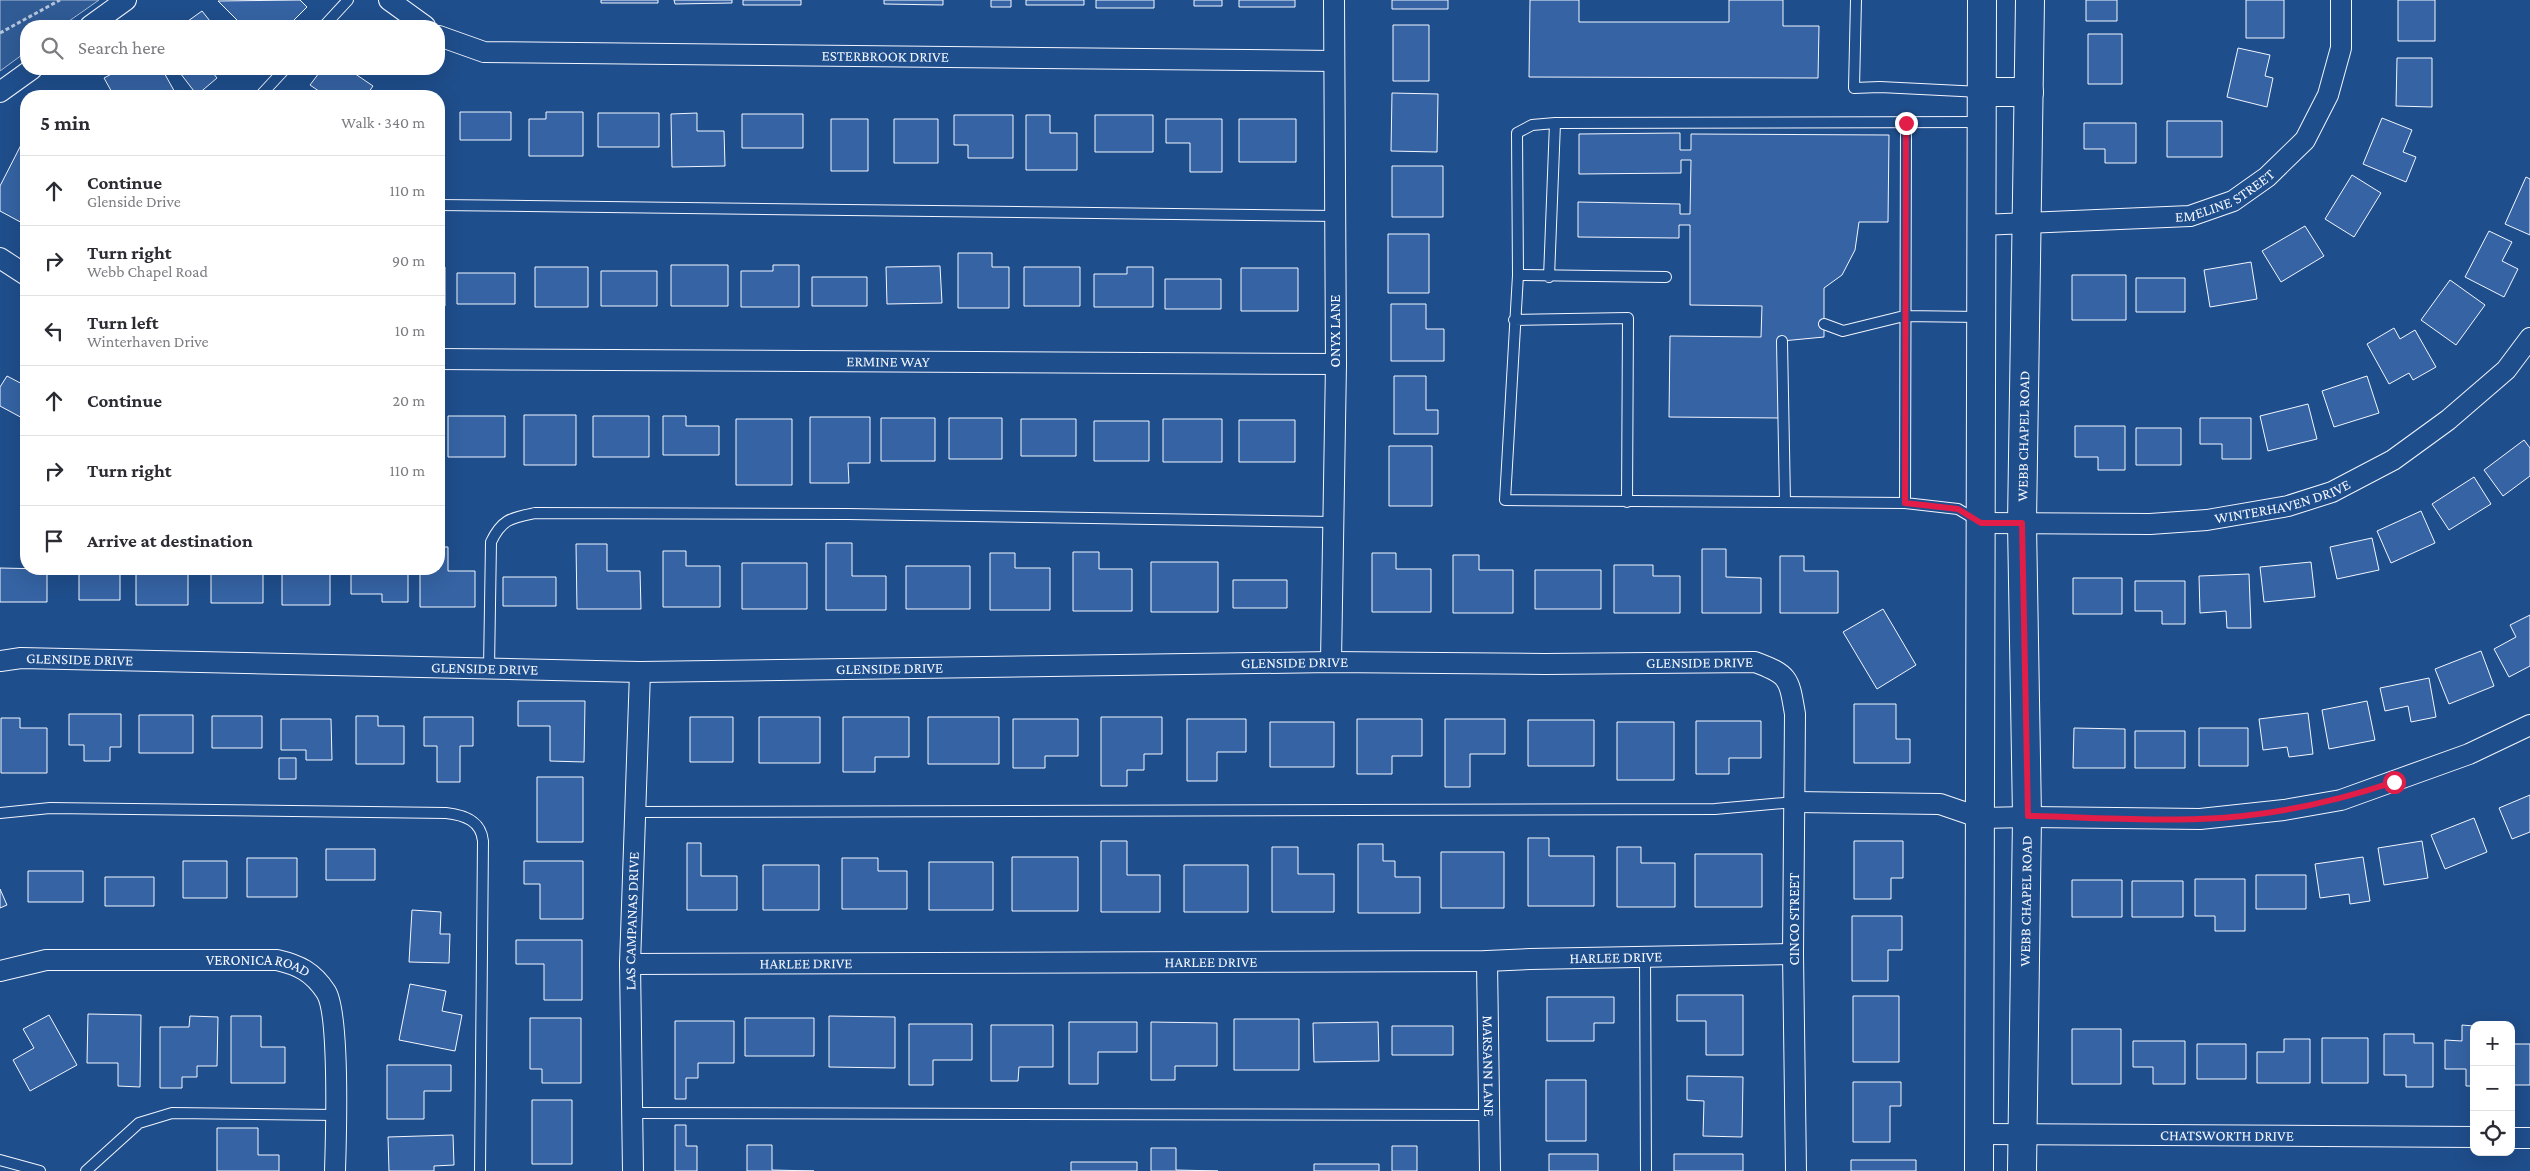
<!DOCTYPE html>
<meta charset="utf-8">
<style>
body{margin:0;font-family:"Crimson Pro",serif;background:#f2f2f3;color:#2b2b33}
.controls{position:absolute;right:15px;bottom:15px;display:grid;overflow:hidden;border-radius:10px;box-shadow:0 5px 20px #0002}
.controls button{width:45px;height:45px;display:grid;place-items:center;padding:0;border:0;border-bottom:1px solid #e1e1e2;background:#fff;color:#2b2b33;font:25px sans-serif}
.stop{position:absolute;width:15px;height:15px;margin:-11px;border:4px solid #e11d48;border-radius:50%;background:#fff}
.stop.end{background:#e11d48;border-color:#fff;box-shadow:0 1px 5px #0008}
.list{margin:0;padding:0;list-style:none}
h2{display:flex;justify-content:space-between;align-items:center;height:65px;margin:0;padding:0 20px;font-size:21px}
h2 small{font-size:16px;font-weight:400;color:#7c7c81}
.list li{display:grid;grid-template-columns:32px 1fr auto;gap:15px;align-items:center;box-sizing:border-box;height:70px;padding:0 20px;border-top:1px solid #e1e1e2}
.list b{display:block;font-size:19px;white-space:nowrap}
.list p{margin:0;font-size:16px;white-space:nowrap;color:#7c7c81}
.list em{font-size:16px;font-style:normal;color:#7c7c81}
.icon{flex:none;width:28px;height:28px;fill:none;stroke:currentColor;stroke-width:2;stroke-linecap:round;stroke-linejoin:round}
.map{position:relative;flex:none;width:2530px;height:1171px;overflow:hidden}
.search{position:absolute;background:#fff;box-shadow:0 5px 20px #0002;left:20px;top:20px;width:425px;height:55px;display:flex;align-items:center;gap:12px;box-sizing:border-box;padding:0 18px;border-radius:20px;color:#7c7c81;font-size:19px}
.panel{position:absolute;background:#fff;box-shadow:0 5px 20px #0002;left:20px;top:90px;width:425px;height:485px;border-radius:20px}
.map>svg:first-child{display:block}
.green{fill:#305b95;stroke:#a8bbd7}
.building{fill:#3563a3;stroke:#f2f6ff}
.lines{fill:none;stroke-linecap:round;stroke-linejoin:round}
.service-casing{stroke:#f2f6ff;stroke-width:12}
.minor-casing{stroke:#f2f6ff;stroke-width:22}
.secondary-casing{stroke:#f2f6ff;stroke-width:30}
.path{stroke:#b3c4dc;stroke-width:3;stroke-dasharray:4 2.5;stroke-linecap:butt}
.service{stroke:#1f4e8c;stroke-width:10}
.minor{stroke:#1f4e8c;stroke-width:20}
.secondary{stroke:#1f4e8c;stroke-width:28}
.route{stroke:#e11d48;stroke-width:6}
.labels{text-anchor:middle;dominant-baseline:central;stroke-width:4;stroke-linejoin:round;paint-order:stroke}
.street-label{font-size:15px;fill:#f2f6ff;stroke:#1f4e8c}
</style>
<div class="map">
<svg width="2530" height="1171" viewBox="0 0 2530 1171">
<rect width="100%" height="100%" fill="#1f4e8c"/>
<path class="green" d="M0 0H99L62 26H26V52L0 71Z"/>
<path class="building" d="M300 0 307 7 288 26H243L218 1Z
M601 0H658V3H601Z
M674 0H732V3L675 4Z
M743 0H801V5H743Z
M884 0H943V5L884 4Z
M991 0H1011V7H991Z
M1026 0H1084V5H1026Z
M1096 0H1154V8H1096Z
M1194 0H1222V6H1194Z
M1239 0H1295V7H1239Z
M1392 0H1448V9H1392Z
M1530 0H1579V22H1729V0H1783V26H1819L1818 78 1529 77Z
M2086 0H2117V21H2086Z
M2246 0H2284V38H2246Z
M2398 0H2435V41H2398Z
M202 11 214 26H181Z
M1393 25H1429V81H1393Z
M2088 34H2122V84H2088Z
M2238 48 2270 55 2265 76 2273 78 2267 107 2227 97Z
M2397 58H2432V107L2396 106Z
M121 69H162L177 96H114L104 78Z
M177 69H210L217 78 197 95Z
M322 69H348L373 86 366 96H326L310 85Z
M1392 93 1438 94 1437 152 1391 151Z
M460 112H511V140H460Z
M546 112H583V156H529V119H546Z
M598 113H659V147H598Z
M697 113V131H724L725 166 672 167 671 114Z
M742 114H803V148H742Z
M954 115H1013V158H968V145H954Z
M1026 115H1050V133H1077V170H1026Z
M1095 115H1153V152H1095Z
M2382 118 2412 130 2403 152 2416 157 2406 182 2363 164Z
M831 119H868V171H831Z
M894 119H938V163H894Z
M1166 119H1222V172H1190V143H1166Z
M1239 119H1296V162H1239Z
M2167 121H2222V157H2167Z
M2084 123H2136V163H2105V149H2084Z
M1680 133V150H1691V134L1889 135 1888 222H1859L1855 250 1842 275 1824 288V337L1782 341 1781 418 1669 417 1670 336 1761 337 1762 306 1690 305V225H1679V238L1578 237V202L1680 204V214H1690L1691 160H1681V173L1579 174V134Z
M21 145 26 148V225L0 211V186Z
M1392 166H1443V217H1392Z
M2352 175 2381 193 2354 237 2325 219Z
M2526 177 2530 179V235L2505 224Z
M2305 226 2324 256 2281 282 2262 251Z
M2489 231 2512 242 2502 261 2518 269 2504 297 2465 277Z
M1388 234H1429V293H1388Z
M958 253H992V267H1009V308H958Z
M2251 262 2257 299 2210 307 2204 270Z
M671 265H728V306H671Z
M773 265H799V307H741V271H773Z
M940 266 942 303 887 304 886 267Z
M439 267H445V306H439Z
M535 267H588V307H535Z
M1024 267H1080V306H1024Z
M1127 267H1153V307H1094V274H1127Z
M1241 268H1298V311H1241Z
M601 271H657V306H601Z
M457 273H515V304H457Z
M2072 275H2126V320H2072Z
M812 277H867V306H812Z
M2136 278H2185V312H2136Z
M1165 279H1221V309H1165Z
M2450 280 2485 305 2456 345 2421 320Z
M1391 304H1426V329H1444V361H1391Z
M2394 328 2400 339 2415 330 2436 367 2413 380 2409 373 2389 384 2367 344Z
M7 376 26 386V420L0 406V387Z
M1394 376H1426V410H1438V434H1394Z
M2367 376 2379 413 2334 427 2322 391Z
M2308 404 2317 439 2268 451 2260 416Z
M524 415H576V465H524Z
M448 416H505V457H448Z
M593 416H649V457H593Z
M663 416H686V426H719V455H663Z
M810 417H870V463H848L849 483H810Z
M881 418H935V461H881Z
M949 418H1002V459H949Z
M2200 418H2251V459H2222V444H2200Z
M736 419H792V485H736Z
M1021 419H1076V456H1021Z
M1163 419H1222V462H1163Z
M1239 420H1295V462H1239Z
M1094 421H1149V461H1094Z
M2075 426H2125V470H2098V457H2075Z
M2136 428H2181V465H2136Z
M2524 440 2530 448V476L2503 496 2484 470Z
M1389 446H1432V506H1389Z
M2474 477 2491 504 2449 530 2432 504Z
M2421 511 2435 543 2391 563 2377 531Z
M2372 538 2379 570 2337 579 2330 547Z
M826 543H852V576H886V610H826Z
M576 544H607V571H640L641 609H577Z
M439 547H448V571H475V607H420V569H439Z
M1702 549H1726V577L1761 578V613H1702Z
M663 551H686V566H720V607H663Z
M1073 552H1099V569H1132V611H1073Z
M990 553H1015V568H1050V610H990Z
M1372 553H1396V569H1431V612H1372Z
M1453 555H1479V570H1513V613H1453Z
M1780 556H1804V571H1838V613H1780Z
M1151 562H1218V612H1151Z
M2311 562 2315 597 2264 602 2260 567Z
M742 563H807V609H742Z
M1614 565H1653V576H1680V613H1614Z
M906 566H970V609H906Z
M0 568 47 569V602H0Z
M79 569H120V600H79Z
M136 569H188V605H136Z
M211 569H263V603H211Z
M351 569H408V602H382V594H351Z
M1535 570H1601V609H1535Z
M282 573H330V605H282Z
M2249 574 2251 628H2227L2226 611 2200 613 2199 576Z
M503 577H556V606H503Z
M2073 578H2122V614H2073Z
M1233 580H1287V608H1233Z
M2135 581H2185V624H2162V611H2135Z
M1883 609 1916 665 1877 689 1843 632Z
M2530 615V666L2509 677 2494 649 2516 637 2510 625Z
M2481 651 2494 686 2449 704 2435 669Z
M2429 678 2436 717 2411 722 2408 706 2385 711 2380 688Z
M518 701H585L584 762 550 761V726H518Z
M2367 701 2375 740 2329 749 2322 710Z
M1854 704H1896V739H1910V763H1854Z
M2308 713 2313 754 2289 757 2287 747 2263 750 2259 719Z
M69 714H121V747H110V761H84V745H69Z
M139 715H193V753H139Z
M212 716H262V748H212Z
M356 716H378V726H404V764H356Z
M424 717H473V746H460V782H437V746H424Z
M690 717H733V762H690Z
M759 717H820V763H759Z
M843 717H909V757H875V772H843Z
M928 717H999V764H928Z
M1101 717H1162V754H1144V770H1127V786H1101Z
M1 718H20V728H47V773H1Z
M281 719H331L332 760H306V750H281Z
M1013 719H1078V756H1045V768H1013Z
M1187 719H1246V752H1217V781H1187Z
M1357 719H1422V756H1392V774H1357Z
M1445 719H1505V754H1470V787H1445Z
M1528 720H1594V766H1528Z
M1696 721H1761V758H1729V774H1696Z
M1270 722H1334V767H1270Z
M1617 722H1674V780H1617Z
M2074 728 2125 729V768H2073Z
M2199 728H2248V766H2199Z
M2135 731H2185V768H2135Z
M279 758H296V779H279Z
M537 777H583V842H537Z
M2530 795V832L2512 839 2499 808Z
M2474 818 2487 852 2445 869 2431 835Z
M1528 838H1549V856H1594V906H1528Z
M1101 841H1127V875H1160V912H1101Z
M1854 841H1903V878H1891V899H1854Z
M2422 841 2428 878 2384 885 2378 848Z
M687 843H701V876H737V910H687Z
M1358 844H1383V861H1395V877H1420V913H1358Z
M1272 847H1298V874H1334V912H1272Z
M1617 847H1641V863H1675V907H1617Z
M326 849H375V880H326Z
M1441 852H1504V908H1441Z
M1695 854H1762V907H1695Z
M1012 857H1078V911H1012Z
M2363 857 2370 901 2350 904 2349 894 2320 898 2315 864Z
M247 858H297V897H247Z
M842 858H878V871H907V909H842Z
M183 861H227V898H183Z
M524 861H583V919H540V884H524Z
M929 862H993V910H929Z
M763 865H819V910H763Z
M1184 865H1248V912H1184Z
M28 871H83V902H28Z
M2256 875H2306V909H2256Z
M105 877H154V906H105Z
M2195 879H2245V931H2215V916H2195Z
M2072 880H2122V917H2072Z
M2132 881H2183V917H2132Z
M0 889 7 905 0 908Z
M412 910 441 912 440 934H450L449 963 409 962Z
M1852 916H1902V950H1888V981H1852Z
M516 940H582V1000H544V964H516Z
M410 984 446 991 442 1011 462 1015 455 1051 399 1040Z
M1677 995H1743V1055H1706V1021H1677Z
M1853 996H1899V1062H1853Z
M1547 997H1614V1023H1594V1041H1547Z
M88 1014 141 1015 140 1087 118 1086V1063H87Z
M49 1015 77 1065 30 1091 13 1060 34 1048 23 1029Z
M190 1016 218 1017 217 1066H197V1077H182V1088H160V1027H189Z
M231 1016H261V1047H285V1083H231Z
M829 1016 895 1017V1068L829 1067Z
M530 1018H581V1083H542V1069H530Z
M745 1018H814V1056H745Z
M1234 1019H1299V1070H1234Z
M675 1021H734V1063H698V1078H686V1099H675Z
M1069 1022H1137V1052H1098V1084H1069Z
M1151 1022 1217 1023V1066H1175V1080H1151Z
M1378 1022 1379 1061 1314 1062 1313 1023Z
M909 1024H972V1060H933V1085H909Z
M991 1025H1053V1067H1019L1018 1081H991Z
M2462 1025 2474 1026V1086H2466V1069H2445V1040L2462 1041Z
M1392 1026H1453V1055H1392Z
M2072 1029H2121V1084H2072Z
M2384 1034H2414V1043H2433V1087H2406V1075H2384Z
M2322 1038H2368V1083H2322Z
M2284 1039H2310V1083H2257V1052H2284Z
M2133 1041H2185V1084H2153V1067H2133Z
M2197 1044H2246V1079H2197Z
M2511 1044H2530V1085H2511Z
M387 1065H451V1091H424V1119H387Z
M1687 1076 1743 1077 1742 1137 1703 1136 1704 1101 1687 1100Z
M1546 1080H1586V1141H1546Z
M1853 1082H1901V1106H1890V1142H1853Z
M532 1100H572V1164H532Z
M675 1125H686V1146H697V1171H675Z
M217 1128H258V1155H279V1171H217Z
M453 1135 454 1165 434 1166V1171H389L388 1137Z
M747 1145H772V1170L814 1171H747Z
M1392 1146H1417V1171H1392Z
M1151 1148H1176V1170L1218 1171H1151Z
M1549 1154H1598V1171H1549Z
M1674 1154H1743V1171H1674Z
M1851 1160H1916V1171H1851Z
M1071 1162H1137V1171H1071Z
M1314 1164H1379V1171H1314Z"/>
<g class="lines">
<defs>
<path id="service" d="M1856 0 1854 88 1880 87 1981 92
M324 26 348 0
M260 96 285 69
M439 205 1335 216
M1518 275 1666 277
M1549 277 1555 123
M1514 320 1628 318 1627 502
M1824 324 1843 331 1904 316 1979 317
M1782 341 1785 502
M1905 503 1906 123
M1978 521 1958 509 1905 503 1505 500 1518 275 1517 133 1532 125 1555 123 1981 122
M489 668 491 542C502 519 511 518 535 513L848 514 1333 522
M635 812 1715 809 1795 802
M0 813 50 808 446 813C465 815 481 821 483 841L480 1171
M1645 957 1646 1171
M632 1113 1489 1115
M0 1160 40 1171
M86 1171 139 1123 172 1113 336 1115"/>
<g id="minor">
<path d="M389 0 425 26"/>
<path d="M90 26 126 0"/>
<path id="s1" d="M439 36 484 52 1334 61"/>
<path d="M0 92 32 69"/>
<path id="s2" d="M1981 225 2190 216 2233 201 2267 177 2305 140 2328 95 2341 48V0"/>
<path d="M0 258 26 275"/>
<path id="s3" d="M439 359 1336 364"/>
<path id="s4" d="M1981 523 2150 524 2207 520 2288 506 2332 492 2393 460 2448 420 2506 370 2530 338"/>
<path id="s5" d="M0 661 21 658 640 672 1331 662 1545 664 1755 662C1790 675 1789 679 1795 714L1793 954 1796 1171"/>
<path d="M1331 662 1336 364 1334 0"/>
<path d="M1795 802 1940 804 1981 818 2027 817 2200 819 2284 810 2341 800 2469 754 2530 725"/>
<path id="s6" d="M1487 961 1490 1171"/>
<path id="s7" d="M630 964 1487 961 1530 959 1793 954"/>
<path id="s8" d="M0 971 46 960H277C299 965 313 972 326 992 340 1014 336 1140 335 1171"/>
<path id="s9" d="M1979 1134 2474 1137"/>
<path d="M2511 1138H2530"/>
<path id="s10" d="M633 1171 630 964 640 672"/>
</g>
<g id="secondary">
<path d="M1981 92H2029"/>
<path d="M1979 1171 1982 0"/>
<path id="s11" d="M2022 1171 2027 817 2022 523 2030 0"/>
</g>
</defs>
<use href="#service" class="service-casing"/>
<use href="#minor" class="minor-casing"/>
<use href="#secondary" class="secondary-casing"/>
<path class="path" d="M0 33 60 0"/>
<use href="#service" class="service"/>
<use href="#minor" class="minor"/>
<use href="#secondary" class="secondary"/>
</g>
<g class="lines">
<path class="route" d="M1906 123 1905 503 1958 509 1981 523H2022L2028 816C2084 817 2142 821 2199 819 2266 817 2331 803 2394 782"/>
</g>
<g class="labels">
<g class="street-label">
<text stroke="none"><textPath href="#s1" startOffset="449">ESTERBROOK DRIVE</textPath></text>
<text stroke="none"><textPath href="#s2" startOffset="249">EMELINE STREET</textPath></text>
<text transform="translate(1335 331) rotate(-90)">ONYX LANE</text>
<text stroke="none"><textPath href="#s3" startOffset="449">ERMINE WAY</textPath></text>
<text stroke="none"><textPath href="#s11" startOffset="735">WEBB CHAPEL ROAD</textPath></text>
<text stroke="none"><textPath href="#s4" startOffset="304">WINTERHAVEN DRIVE</textPath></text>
<text stroke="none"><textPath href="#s5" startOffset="80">GLENSIDE DRIVE</textPath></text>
<text stroke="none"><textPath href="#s5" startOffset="1295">GLENSIDE DRIVE</textPath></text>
<text stroke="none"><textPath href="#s5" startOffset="1700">GLENSIDE DRIVE</textPath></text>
<text stroke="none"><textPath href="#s5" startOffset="485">GLENSIDE DRIVE</textPath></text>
<text stroke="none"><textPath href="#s5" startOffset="890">GLENSIDE DRIVE</textPath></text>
<text stroke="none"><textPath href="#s11" startOffset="270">WEBB CHAPEL ROAD</textPath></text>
<text transform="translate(1794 919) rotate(-90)">CINCO STREET</text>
<text stroke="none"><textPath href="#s10" startOffset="250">LAS CAMPANAS DRIVE</textPath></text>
<text stroke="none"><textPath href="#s7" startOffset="986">HARLEE DRIVE</textPath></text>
<text stroke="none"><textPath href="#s7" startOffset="581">HARLEE DRIVE</textPath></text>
<text stroke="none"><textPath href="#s7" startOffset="176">HARLEE DRIVE</textPath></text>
<text stroke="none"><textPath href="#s8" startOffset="260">VERONICA ROAD</textPath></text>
<text stroke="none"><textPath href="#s6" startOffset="105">MARSANN LANE</textPath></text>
<text stroke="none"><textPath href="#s9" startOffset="248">CHATSWORTH DRIVE</textPath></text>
</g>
</g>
</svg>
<div class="controls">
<button>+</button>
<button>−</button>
<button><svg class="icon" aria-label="locate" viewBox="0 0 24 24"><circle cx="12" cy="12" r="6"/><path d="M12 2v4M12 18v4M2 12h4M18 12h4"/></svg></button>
</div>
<div class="stop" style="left:2394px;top:782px"></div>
<div class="stop end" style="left:1906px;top:123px"></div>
<div class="search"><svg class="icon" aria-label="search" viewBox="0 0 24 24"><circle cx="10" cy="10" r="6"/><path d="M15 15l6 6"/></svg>Search here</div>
<section class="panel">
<h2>5 min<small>Walk · 340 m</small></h2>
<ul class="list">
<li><svg class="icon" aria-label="ahead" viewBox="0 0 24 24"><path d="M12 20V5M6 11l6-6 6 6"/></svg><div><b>Continue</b><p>Glenside Drive</p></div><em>110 m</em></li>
<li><svg class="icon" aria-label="right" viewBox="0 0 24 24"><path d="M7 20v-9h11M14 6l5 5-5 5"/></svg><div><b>Turn right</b><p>Webb Chapel Road</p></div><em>90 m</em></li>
<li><svg class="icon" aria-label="left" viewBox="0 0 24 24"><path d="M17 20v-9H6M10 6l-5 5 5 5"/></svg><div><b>Turn left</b><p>Winterhaven Drive</p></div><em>10 m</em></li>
<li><svg class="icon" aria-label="ahead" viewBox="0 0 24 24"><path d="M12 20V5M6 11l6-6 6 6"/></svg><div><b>Continue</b></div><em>20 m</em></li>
<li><svg class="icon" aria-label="right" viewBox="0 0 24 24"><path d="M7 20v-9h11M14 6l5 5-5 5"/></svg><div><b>Turn right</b></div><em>110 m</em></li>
<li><svg class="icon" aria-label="arrive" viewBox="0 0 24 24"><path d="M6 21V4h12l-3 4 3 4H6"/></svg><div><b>Arrive at destination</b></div></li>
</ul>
</section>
</div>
